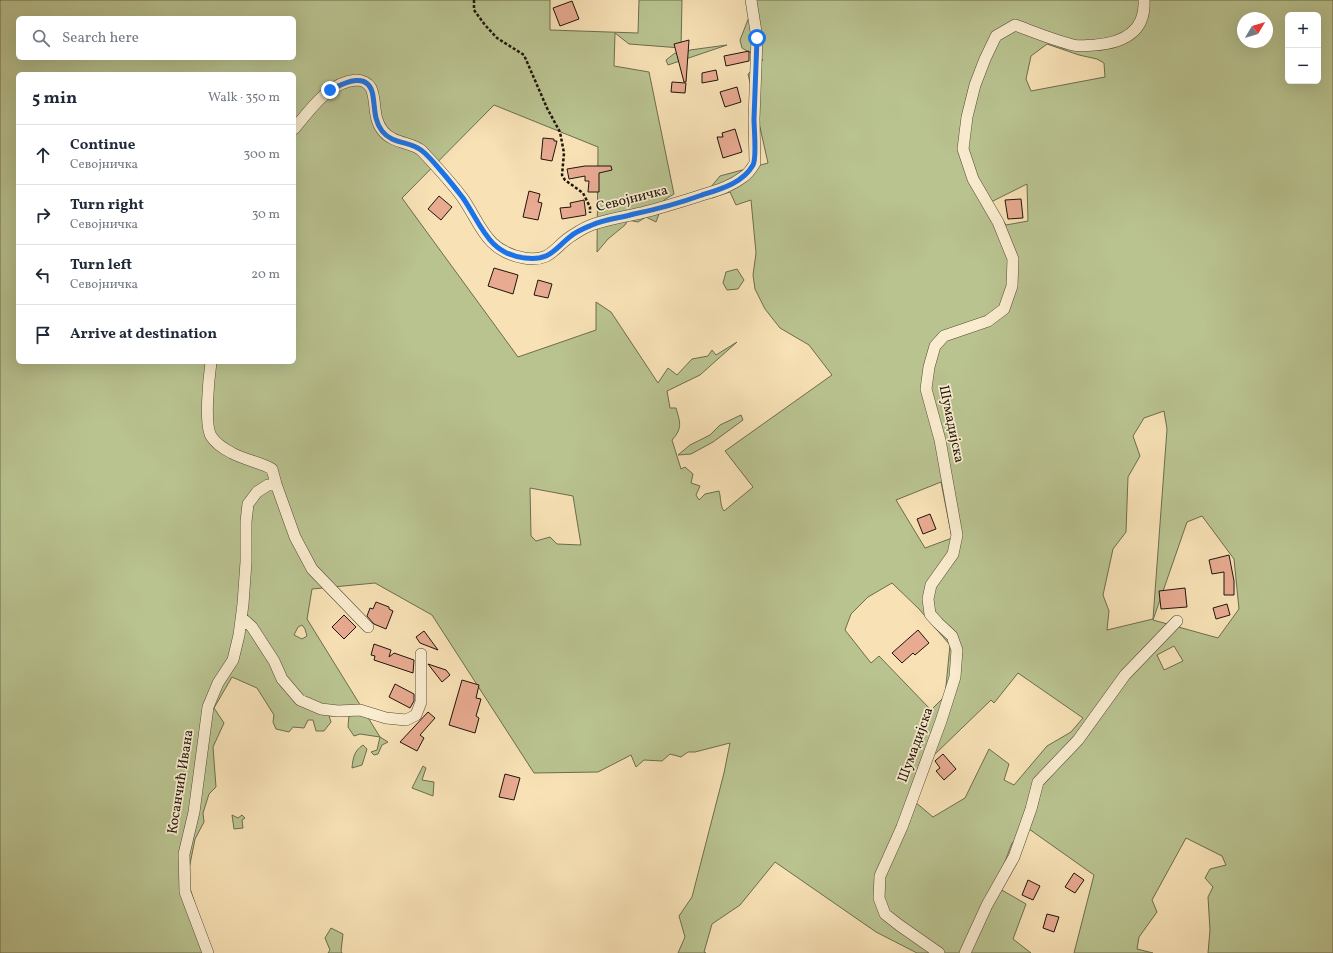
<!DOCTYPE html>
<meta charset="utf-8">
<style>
body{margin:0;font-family:Vollkorn,serif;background:#f6f6f7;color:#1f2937}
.controls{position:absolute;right:12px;top:12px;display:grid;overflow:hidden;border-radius:6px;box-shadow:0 4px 16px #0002}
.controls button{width:36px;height:36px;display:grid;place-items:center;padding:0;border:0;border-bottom:1px solid #e0e1e3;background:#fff;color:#1f2937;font:20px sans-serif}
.compass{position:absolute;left:1237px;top:12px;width:36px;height:36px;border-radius:50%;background:#fff;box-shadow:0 4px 16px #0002;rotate:52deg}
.stop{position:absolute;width:12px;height:12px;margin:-9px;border:3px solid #1a73e8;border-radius:50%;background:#fff}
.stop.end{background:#1a73e8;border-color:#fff;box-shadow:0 1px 4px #0008}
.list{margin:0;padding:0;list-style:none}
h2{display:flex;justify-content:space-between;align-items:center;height:52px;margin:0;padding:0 16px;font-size:17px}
h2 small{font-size:13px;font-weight:400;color:#747a83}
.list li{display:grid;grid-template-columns:26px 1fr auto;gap:12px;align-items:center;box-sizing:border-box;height:60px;padding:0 16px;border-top:1px solid #e0e1e3}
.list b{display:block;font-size:15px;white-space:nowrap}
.list p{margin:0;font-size:13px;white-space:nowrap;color:#747a83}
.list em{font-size:13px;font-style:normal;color:#747a83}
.icon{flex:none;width:22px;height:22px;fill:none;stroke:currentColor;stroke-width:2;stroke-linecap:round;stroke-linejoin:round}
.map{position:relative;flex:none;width:1333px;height:953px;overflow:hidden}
.search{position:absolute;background:#fff;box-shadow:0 4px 16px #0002;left:16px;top:16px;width:280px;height:44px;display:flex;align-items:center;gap:10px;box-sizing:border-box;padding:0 14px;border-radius:6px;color:#747a83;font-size:15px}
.panel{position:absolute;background:#fff;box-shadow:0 4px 16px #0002;left:16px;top:72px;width:280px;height:292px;border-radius:6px}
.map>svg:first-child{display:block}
.green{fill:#b9c390;stroke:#6c6c4e;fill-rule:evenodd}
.building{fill:#e8aa91;stroke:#1f150c}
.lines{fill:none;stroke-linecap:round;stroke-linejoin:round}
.street-casing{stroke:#554836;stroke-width:12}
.path{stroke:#1f150c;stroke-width:2.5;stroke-dasharray:3 2;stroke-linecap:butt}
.street{stroke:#faeccf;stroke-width:11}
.route{stroke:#1a73e8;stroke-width:5}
.labels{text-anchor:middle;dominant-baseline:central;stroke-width:3.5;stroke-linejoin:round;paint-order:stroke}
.street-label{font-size:14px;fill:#1f150c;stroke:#faeccf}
</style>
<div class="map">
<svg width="1333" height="953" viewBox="0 0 1333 953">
<rect width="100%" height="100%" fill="#f7e1b5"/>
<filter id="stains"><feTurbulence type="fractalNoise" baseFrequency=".005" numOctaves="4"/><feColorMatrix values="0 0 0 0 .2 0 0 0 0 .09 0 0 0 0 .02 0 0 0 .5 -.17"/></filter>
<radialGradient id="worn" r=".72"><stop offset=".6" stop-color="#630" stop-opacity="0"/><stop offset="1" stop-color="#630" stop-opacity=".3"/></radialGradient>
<path class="green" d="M0 0H550V30L638 33 639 0H682L681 48 629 44 615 33 614 66 649 72 674 194 664 200 656 222 646 217 638 222 628 220 625 225 608 239 597 252 598 147 494 105 402 198 518 357 596 330V302L611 312 658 383 668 368 677 375 692 359 708 356 712 350 716 355 737 342 700 375 667 391 670 408H676C680 422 683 428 672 440L681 469 685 467 693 474 691 483 700 486 696 495 699 500 705 494 719 491C721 497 720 506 724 511L753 487 725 451 832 375 809 345 780 328 765 309 755 289 753 275 756 253 751 200 736 205 730 192 712 198 710 188 720 176 768 163 748 74 763 60 742 48 740 40 749 17 748 0H1333V953H1208L1210 930 1208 897 1213 887 1205 878 1210 869 1226 865 1222 856 1186 838 1152 900 1157 912 1139 937 1137 949 1153 953H1074L1094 875 1029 829 1012 843 1003 867 1000 889 1026 904 1013 939 1031 953H917L876 932 775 862 740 905 712 924 704 952 706 953H678L685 937 679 916 692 897 724 773 730 743 695 752H688L681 757 670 754 662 761 644 760 636 767 631 755 598 772 534 773 432 615 375 583 312 589 307 619 380 737 388 742 382 745 378 754 374 755 371 752 377 750 380 737 360 734 354 736 348 727 349 715 329 716 331 722 324 731H316L313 720H308L304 728 293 727 289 732 276 729 273 722 274 715 257 688 232 677 214 708 224 723 213 747 216 787 209 794 203 813 204 822 195 839 187 879 211 953H0ZM1288 15H1318V81H1288ZM18 18H294V58H18ZM1243 18H1267V42H1243ZM1047 44 1079 55 1097 59 1104 63 1105 77 1031 91 1026 79 1031 56ZM18 74H294V362H18ZM1027 184 1028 221 1006 225 991 202ZM1164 411 1167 429 1153 619 1107 630 1109 611 1103 595 1113 549 1126 532 1128 477 1140 456 1133 436 1144 418ZM941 482 952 538 925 548 896 500ZM530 488 573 496 581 545 557 544 550 537 536 541 531 536ZM1202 516 1234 559 1239 609 1218 638 1153 620 1187 522ZM892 583 919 609 950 645 945 696 931 710 879 656 871 663 845 630 851 614 868 597ZM302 625 305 629 307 636 302 639 294 635 298 627ZM1174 646 1183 661 1164 670 1157 655ZM1018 673 1083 718 1071 732 1047 746 1014 785 1004 780 1009 764 989 749 965 798 933 817 914 801 932 757 991 700 994 703Z
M727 45 668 65 666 60 675 53 682 56 690 50Z
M737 269 744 280 738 289 727 290 723 283 726 272Z
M741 415 743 420 713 442 691 454 678 455 690 445 710 435 720 425Z
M363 745 367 749 362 765 352 768C353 758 354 751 363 745Z
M423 766 426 768 422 780 434 782 433 796 412 788Z
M232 815 238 818 242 815 245 818 242 820 243 828 234 829Z
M331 928 343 934 341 951 342 953H328L330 950 325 938Z"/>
<path class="building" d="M572 1 579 19 560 26 553 8Z
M689 40 686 82H684L674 44Z
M749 51V61L726 66 724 56Z
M716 70 718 80 702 83V73Z
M672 82 686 83 685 93 671 92Z
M737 87 741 102 725 107 720 92Z
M735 129 742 152 723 158 717 137H723L722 133Z
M543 138 554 139V141H557L552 161 541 159Z
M585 166H611L612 170 599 173V192H588L589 181H585V176L569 179 567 169Z
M529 191 540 194 538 202 542 203 538 220 523 217Z
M439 196 452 207 441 220 428 209Z
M1021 199 1023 218 1008 219 1005 200Z
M584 200 586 215 562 219 560 208 571 207 570 203Z
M494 268 518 275 513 294 488 286Z
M538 280 552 284 548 298 534 295Z
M930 514 936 529 923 534 917 519Z
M1229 555 1234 581V595H1224V572L1212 574 1209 560Z
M1185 588 1187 607 1161 609 1159 591Z
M376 602 389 607V609L393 611 386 629 374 624 367 616 370 608 373 609Z
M1227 604 1230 615 1216 619 1213 608Z
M344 615 356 627 344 639 332 627Z
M918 630 929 643 915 655 913 653 902 663 892 653Z
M424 631 438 650 420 643 416 637Z
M374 644 391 650 389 657 394 653 414 660 413 673 374 660 375 656 371 655Z
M428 664 446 670 450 675 442 682Z
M462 680 479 685 476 698 481 699 476 716 479 718 475 733 449 725Z
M395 684 414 694V701L410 708 389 697Z
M428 712 435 718 420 735 424 738 417 751 400 742Z
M943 754 956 769 944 780 936 771 940 768 935 761Z
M505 774 520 778 514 800 499 797Z
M1074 873 1084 880 1075 893 1065 887Z
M1028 880 1040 886 1033 900 1022 895Z
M1047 914 1059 917 1054 932 1043 928Z"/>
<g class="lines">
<defs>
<path id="street" d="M294 129C310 110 329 82 356 80 362 80 368 83 371 88 377 101 372 118 383 131 393 144 413 142 422 151 436 166 450 181 462 197 481 224 485 251 524 258 552 263 554 246 573 235 579 231 587 226 594 224 609 219 626 216 641 213 661 208 680 202 699 196 715 191 730 187 743 177 748 174 752 168 755 163L754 119 757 38 751 0
M211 362C209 377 204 424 211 436 216 444 224 449 232 453 245 460 259 462 272 469L276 484 295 537 312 569 368 627
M242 618 252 627 274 661 282 679 300 700 321 709 338 711 360 710 386 718 406 720 416 715 421 702V654
M208 953 185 892 184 854 194 812 208 707 218 683 233 660 239 635 243 604 246 562V522L248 504 257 492 268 485 276 484
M939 953 899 925 885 914 879 898 880 876 902 827 941 721 955 677 957 650 952 636 938 623 930 614 928 599 931 585 953 554 957 535 940 440 926 389 929 367 935 346 944 336 988 321 1004 309 1012 286 1013 259 998 222 973 179 963 149 967 117 975 85 985 59 996 36 1015 25C1034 32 1053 40 1073 45 1080 47 1088 45 1095 45 1123 43 1146 32 1144 0
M965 953 987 905 1014 857 1031 809 1038 782 1078 740 1125 675 1177 621"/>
</defs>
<use href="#street" class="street-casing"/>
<path class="path" d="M474 0V10L485 25 497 38 524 55 547 108 560 132 564 153 562 175 565 180 583 193 590 207V213"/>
<use href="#street" class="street"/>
</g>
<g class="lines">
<path class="route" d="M330 90C344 83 369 70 373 96 375 108 374 121 382 131 392 144 409 141 421 150 428 155 436 165 442 172 449 180 456 189 463 198 481 224 488 254 525 258 551 261 554 249 571 236 577 231 585 228 592 225 605 219 621 218 634 214 658 209 680 203 702 195 721 189 743 183 753 165 757 158 754 129 754 119 755 92 756 65 757 38"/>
</g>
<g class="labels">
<g class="street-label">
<text transform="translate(632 199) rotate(-14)">Севојничка</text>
<text transform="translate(951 424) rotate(78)">Шумадијска</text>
<text transform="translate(916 745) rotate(-70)">Шумадијска</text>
<text transform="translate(181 782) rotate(-81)">Косанчић Ивана</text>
</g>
</g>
<rect width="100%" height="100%" filter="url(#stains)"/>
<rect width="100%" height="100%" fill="url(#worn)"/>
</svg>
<div class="controls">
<button>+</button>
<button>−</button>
</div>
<svg class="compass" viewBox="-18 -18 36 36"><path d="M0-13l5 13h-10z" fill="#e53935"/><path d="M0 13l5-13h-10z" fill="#747a83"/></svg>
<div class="stop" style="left:757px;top:38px"></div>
<div class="stop end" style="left:330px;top:90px"></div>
<div class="search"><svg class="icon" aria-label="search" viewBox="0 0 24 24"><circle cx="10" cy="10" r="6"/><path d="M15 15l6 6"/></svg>Search here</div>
<section class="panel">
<h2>5 min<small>Walk · 350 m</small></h2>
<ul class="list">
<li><svg class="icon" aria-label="ahead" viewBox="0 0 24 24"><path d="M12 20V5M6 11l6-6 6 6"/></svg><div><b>Continue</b><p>Севојничка</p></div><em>300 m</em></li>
<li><svg class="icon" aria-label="right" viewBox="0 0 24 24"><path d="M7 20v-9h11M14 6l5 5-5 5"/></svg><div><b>Turn right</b><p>Севојничка</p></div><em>30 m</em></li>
<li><svg class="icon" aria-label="left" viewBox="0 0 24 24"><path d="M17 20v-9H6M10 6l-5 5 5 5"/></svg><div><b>Turn left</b><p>Севојничка</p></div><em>20 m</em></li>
<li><svg class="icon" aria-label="arrive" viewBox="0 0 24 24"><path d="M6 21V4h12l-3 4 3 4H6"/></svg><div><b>Arrive at destination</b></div></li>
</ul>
</section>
</div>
